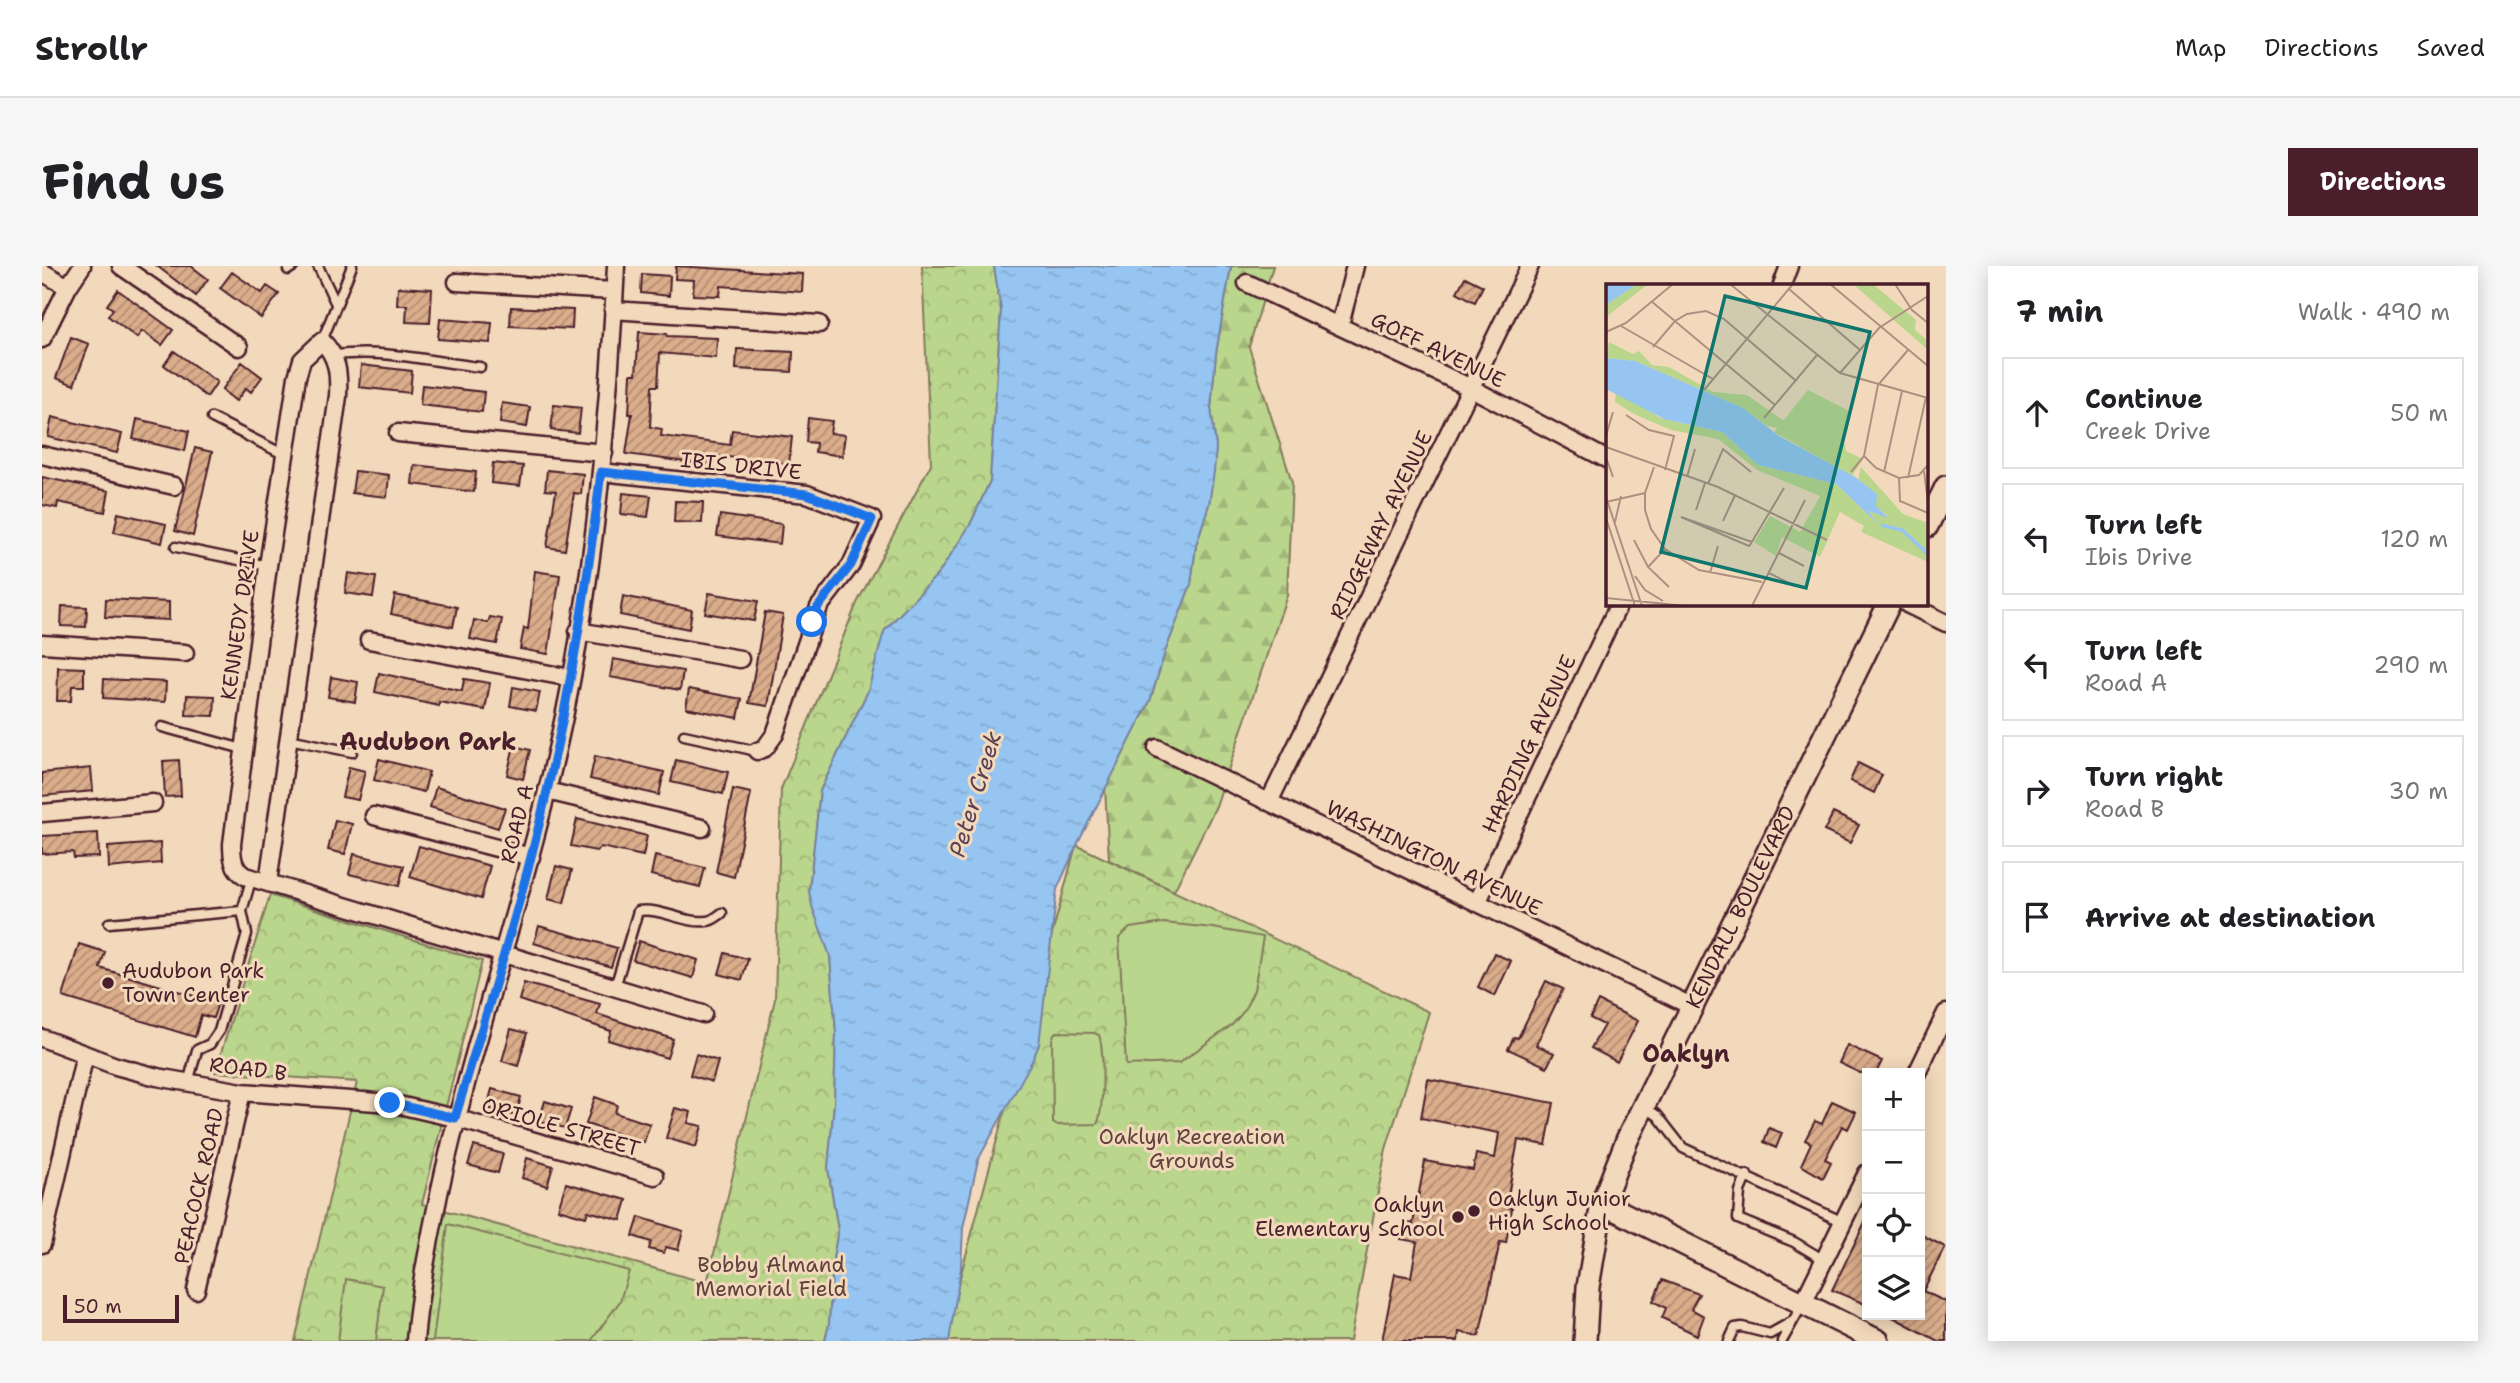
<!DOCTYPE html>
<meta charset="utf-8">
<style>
body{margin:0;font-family:"Shantell Sans",sans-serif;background:#f6f6f6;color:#202124}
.controls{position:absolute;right:21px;bottom:21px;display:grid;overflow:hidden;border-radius:0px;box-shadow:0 4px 18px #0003}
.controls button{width:63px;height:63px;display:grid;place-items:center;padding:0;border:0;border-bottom:2px solid #e0e0e0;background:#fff;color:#202124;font:35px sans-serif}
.scale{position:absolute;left:21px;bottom:18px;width:116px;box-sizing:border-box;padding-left:7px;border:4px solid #4a1f2b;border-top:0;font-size:19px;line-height:24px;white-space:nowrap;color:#4a1f2b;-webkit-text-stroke:5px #f3d9bb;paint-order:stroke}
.stop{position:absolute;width:21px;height:21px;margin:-16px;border:5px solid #1a73e8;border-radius:50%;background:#fff}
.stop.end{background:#1a73e8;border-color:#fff;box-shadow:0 2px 7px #0008}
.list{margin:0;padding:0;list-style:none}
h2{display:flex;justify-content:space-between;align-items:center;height:91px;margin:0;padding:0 28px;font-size:30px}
h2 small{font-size:23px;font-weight:400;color:#757577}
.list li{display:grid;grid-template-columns:46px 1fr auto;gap:21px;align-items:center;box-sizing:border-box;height:112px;margin:0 14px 14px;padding:0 14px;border:2px solid #e0e0e0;border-radius:0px}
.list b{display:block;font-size:26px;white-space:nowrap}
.list p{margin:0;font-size:23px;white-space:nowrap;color:#757577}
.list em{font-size:23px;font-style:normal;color:#757577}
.icon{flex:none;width:38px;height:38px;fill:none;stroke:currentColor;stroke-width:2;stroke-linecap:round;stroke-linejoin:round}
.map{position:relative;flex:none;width:1904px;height:1075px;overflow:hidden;border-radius:0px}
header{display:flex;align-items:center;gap:42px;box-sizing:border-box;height:98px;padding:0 35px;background:#fff;border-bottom:2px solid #e0e0e0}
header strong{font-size:33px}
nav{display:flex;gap:38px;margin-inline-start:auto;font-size:24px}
.intro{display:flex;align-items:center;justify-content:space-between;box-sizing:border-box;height:168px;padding:0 42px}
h1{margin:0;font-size:49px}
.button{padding:18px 32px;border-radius:0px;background:#4a1f2b;color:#fff;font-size:24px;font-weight:700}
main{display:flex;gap:42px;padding:0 42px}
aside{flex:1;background:#fff;border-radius:0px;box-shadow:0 4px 18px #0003}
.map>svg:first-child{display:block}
.forest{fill:url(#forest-firs);stroke:#827a5c;stroke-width:2}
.park{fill:url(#park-crowns);stroke:#827a5c;stroke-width:2}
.pitch{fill:#bad58c;stroke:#827a5c;stroke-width:2}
.water{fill:url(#water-ripples);stroke:#7883a2;stroke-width:2}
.building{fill:url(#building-hatch);stroke:#4a1f2b;stroke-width:2}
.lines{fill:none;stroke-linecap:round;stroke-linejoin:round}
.lane-casing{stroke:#4a1f2b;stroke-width:13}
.street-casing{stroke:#4a1f2b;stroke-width:21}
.secondary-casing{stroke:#4a1f2b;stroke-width:26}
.lane{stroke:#f3d9bb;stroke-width:8}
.street{stroke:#f3d9bb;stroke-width:16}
.secondary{stroke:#f3d9bb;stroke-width:21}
.route{stroke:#1a73e8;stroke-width:9}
.poi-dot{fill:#4a1f2b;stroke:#f3d9bb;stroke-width:2.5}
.labels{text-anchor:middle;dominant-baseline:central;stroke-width:6;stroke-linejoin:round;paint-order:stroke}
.street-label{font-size:21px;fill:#4a1f2b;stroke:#f3d9bb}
.poi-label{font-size:21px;fill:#4a1f2b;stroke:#f3d9bb;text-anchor:start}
.park-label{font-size:21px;fill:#60433e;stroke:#f3d9bb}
.water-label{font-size:23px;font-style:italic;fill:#594053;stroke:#f3d9bb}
.quarter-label{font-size:24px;font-weight:bold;fill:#4a1f2b;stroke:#f3d9bb}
.inset-river{fill:none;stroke:#96c5f1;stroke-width:3.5}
.inset-road{fill:none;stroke:#af8f81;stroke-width:2}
.view{fill:#0f766e;fill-opacity:0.15;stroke:#0f766e;stroke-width:3.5}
.inset-edge{fill:none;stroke:#4a1f2b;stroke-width:3.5}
</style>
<header>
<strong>Strollr</strong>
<nav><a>Map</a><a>Directions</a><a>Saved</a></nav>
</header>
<div class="intro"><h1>Find us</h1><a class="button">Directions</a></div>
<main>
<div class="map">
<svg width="1904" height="1075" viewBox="0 0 1904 1075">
<defs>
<pattern id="forest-firs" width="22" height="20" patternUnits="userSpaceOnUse" patternTransform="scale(1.75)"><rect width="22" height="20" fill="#bad58c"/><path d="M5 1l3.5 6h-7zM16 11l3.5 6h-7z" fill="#a1b679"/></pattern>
<pattern id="park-crowns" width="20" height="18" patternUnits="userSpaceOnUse" patternTransform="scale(1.75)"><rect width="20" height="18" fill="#bad58c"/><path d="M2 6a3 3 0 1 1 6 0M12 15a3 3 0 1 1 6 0" fill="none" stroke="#a1b679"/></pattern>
<pattern id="water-ripples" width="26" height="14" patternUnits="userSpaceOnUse" patternTransform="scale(1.75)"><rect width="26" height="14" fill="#96c5f1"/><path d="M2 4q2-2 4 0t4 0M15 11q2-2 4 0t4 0" fill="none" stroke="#83a9cf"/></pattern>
<pattern id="building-hatch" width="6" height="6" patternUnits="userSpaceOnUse" patternTransform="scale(1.75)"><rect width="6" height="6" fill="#daad8b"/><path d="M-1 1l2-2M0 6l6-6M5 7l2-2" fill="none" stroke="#b38c72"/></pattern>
</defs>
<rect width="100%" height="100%" fill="#f3d9bb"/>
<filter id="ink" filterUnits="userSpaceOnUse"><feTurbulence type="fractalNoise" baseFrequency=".0143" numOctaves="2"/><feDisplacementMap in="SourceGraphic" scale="14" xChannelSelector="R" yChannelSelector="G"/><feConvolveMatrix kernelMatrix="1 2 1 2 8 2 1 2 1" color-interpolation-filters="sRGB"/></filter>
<g filter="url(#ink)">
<path class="forest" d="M1189 0H1231L1207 81 1250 216 1245 329 1174 540 1132 625 1067 594 1063 522 1108 435 1123 386 1149 318 1154 279 1167 238 1174 181 1169 142 1174 87Z"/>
<path class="park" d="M880 0H952L959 44 948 215 928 259 897 307 843 364 826 425 778 525 767 625 788 690 794 767 792 838 786 902 796 964 791 993 787 1058 783 1075H253L315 816 173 806 228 629 440 695 380 938 665 1017 733 733 739 523 815 337 889 198Z
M1034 579 1387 746 1344 883 1308 1075H901Z"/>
<path class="pitch" d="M1122 657 1171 662 1221 671 1212 724 1202 745 1190 759 1137 797 1084 799 1077 672 1088 662Z
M1015 766 1052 767 1057 769C1062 782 1062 847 1055 858L1014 859 1011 857 1010 774 1012 768Z
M406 958 587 1005 578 1035 549 1075H391Z
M304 1013 341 1020 334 1075H296Z"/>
<path class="water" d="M952 0H1189L1174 87 1169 142 1174 181 1172 206 1167 238 1154 279 1149 318 1123 386 1108 435 1035 579 1015 623 997 779 990 795 936 894 921 962 919 1002 907 1075H783L787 1058 791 993 796 964 786 902 792 838 794 767 788 690 770 640 767 625 778 525 826 425 840 372 843 364 897 307 928 259 948 215 959 44Z"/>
<path class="building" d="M115 0H149L166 13 154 30Z
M634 0 761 8 760 26 679 20 678 30 651 29 652 14 633 13Z
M190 6 220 27 225 20 237 28 219 52 178 22Z
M600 8 628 10 627 30 599 27Z
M1423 11 1441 20 1433 36 1415 26Z
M356 21 390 23 388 57 364 56 365 39H355Z
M76 24 131 64 120 79 100 65 95 72 66 50 71 43 65 39Z
M469 41 531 44 530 63 468 60Z
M398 53 450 57 448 77 396 73Z
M597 66 625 68V70L675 72 674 92 618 87 616 120H610L608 161 620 163 619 170 688 179 690 164 750 171 747 198 668 189 667 199 584 188 590 148H587L589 108H594Z
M29 71 47 78 32 119 14 112Z
M695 83 751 86 750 106 694 103Z
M132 85 175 116 165 131 122 99Z
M200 96 220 111 209 126 204 122 194 135 180 124Z
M319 99 370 105 368 127 317 121Z
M380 119 442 126 440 146 378 139Z
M460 137 488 141 485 161 458 157Z
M512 139 539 142 536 167 509 164Z
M10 151 80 168 75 187 6 171Z
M766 152 790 155 788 167 803 169 800 190 773 186 774 177 764 176Z
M95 153 147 165 143 185 91 173Z
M153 182 170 186 151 270 133 265Z
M451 197 481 200 478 220 449 217Z
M372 199 434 206 432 226 370 218Z
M505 204 541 208 539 228 532 227 523 284 505 281 514 225 503 224Z
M313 205 347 209 345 231 310 227Z
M0 211 67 225 63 246 16 236 15 242 0 239Z
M581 227 609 230 606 251 579 248Z
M633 235 661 236 660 257 632 256Z
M76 247 124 258 120 277 72 266Z
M678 249 740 258 738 278 675 270Z
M493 305 518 309 506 388 478 383 482 362 486 363Z
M306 307 334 311 331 331 303 327Z
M667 327 716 335 712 355 663 347Z
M353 329 415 341 411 361 349 348Z
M581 330 650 344 647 363 578 349Z
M64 333 127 336V354L63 351Z
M20 340 45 341 44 361 19 360Z
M723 346 741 349 726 440 707 437Z
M448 351 460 353 455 378 428 373 432 354 446 357Z
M571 393 641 405 638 424 568 411Z
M16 401 42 402V420H30L29 435H15Z
M337 407 420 425 422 413 448 417 443 444 397 436V440L333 426Z
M289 411 316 416 313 436 286 431Z
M62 413 124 416 123 436 61 432Z
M471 421 498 426 494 445 468 440Z
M647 423 700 433 696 452 644 442Z
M145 429 173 430 172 450 144 449Z
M472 480 488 484 481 513 465 509Z
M553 490 622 506 617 529 548 513Z
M337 493 387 506 382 526 332 514Z
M137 494 139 530 123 531 121 495Z
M634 494 686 506 681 528 629 516Z
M1816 497 1840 509 1832 527 1808 515Z
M307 501 323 505 316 534 300 531Z
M49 502 51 525 0 530V507Z
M394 521 463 542 456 562 388 541Z
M691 523 709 527 692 611 674 606Z
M1791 547 1817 559 1808 577 1782 565Z
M535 553 605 570 601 590 559 581 554 585 529 580Z
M293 554 310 558 303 588 286 584Z
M56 567 57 591 32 592 31 586 0 588V570Z
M118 577 119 597 67 602 66 581Z
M377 580 448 600 439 633 368 611Z
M312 588 362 600 357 620 307 608Z
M613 590 663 602 658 621 609 609Z
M514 600 530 604 522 637 506 633Z
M497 660 575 682 569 701 492 677Z
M597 675 656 694 651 712 591 694Z
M37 678 63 686 58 702 176 737 171 752 159 749 153 771 21 731Z
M683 687 706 693 700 714 677 708Z
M1452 687 1469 695 1453 730 1436 721Z
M1504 715 1521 723 1494 779 1512 787 1505 801 1466 783 1472 771 1476 772Z
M482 717 558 738 555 748 631 773 625 792 566 774 569 765 477 734Z
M1556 735 1596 755 1575 796 1549 782 1562 759 1548 752Z
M469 763 485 767 476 800 460 795Z
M1805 779 1840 795 1834 807H1818L1797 797Z
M654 788 676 795 670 816 648 809Z
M1386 813 1512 837 1504 879 1476 874 1464 941 1470 942 1464 977 1458 976 1437 1070 1417 1066 1416 1075H1340L1353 1008 1369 1011 1375 976 1359 973 1362 956 1371 958 1383 895 1431 904 1434 888 1453 892 1457 867 1379 852Z
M450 823 479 831 474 850 445 842Z
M553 831 575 839 573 847 608 858 602 876 544 858Z
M503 835 529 843 523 862 497 855Z
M1790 835 1814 846 1806 863 1800 860 1783 893 1789 896 1781 912 1759 899 1769 877 1763 874 1773 855 1780 858Z
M633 842 649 846 646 857 660 860 654 881 624 872Z
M1727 862 1740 867 1734 882 1722 876Z
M432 880 461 888 456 907 426 899Z
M485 892 511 900 505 920 480 912Z
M524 917 585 934 579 954 546 945 544 951 516 943Z
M597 951 641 965 636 984 624 981 622 987 607 983 609 976 591 970Z
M1825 952V1039L1790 1024Z
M1878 968 1903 981 1881 1025 1904 1036V1075H1896L1847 1049H1878Z
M1620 1014 1657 1028 1649 1043 1662 1050 1655 1069 1620 1052 1624 1042 1611 1035Z"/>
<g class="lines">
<defs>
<path id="lane" d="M276 0 294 38
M246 4 252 0
M280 75 310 0
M292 89C345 83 386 95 438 101
M170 152 241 188
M134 281 226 300
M120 461 201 483
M642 469 715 485
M247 473 310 486
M67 657 200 645 210 611
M573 721 596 645C618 641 642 658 665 655 670 655 676 650 680 647
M146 817 155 784 168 778 177 765 205 668 200 645
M1604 842 1616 850 1641 882 1801 956
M1705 909 1698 925 1696 953 1752 976 1782 994
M1687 1075 1693 1062 1700 1061 1728 1068 1751 1055
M1740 1075 1760 1039"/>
<path id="street" d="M79 0 197 81
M0 6 26 21
M415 16 572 25
M1205 17 1429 122 1566 194
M1740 19 1747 0
M571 44 777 58
M1298 59 1313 0
M0 73 26 21 40 0
M356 167 562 187
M0 189 132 220
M559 206 765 228 830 253 809 299 777 341 733 468 723 482 715 485
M1865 338 1904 357
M536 365 698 393
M327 374 529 412
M0 378 143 387
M1115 482 1651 741
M505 525 660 562
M1227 536 1488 0
M0 547 111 537
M332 550 489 591
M226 616 296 130C297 108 296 91 280 75L260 94 255 111 226 300 190 578C190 591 191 603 203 610L661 748
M1435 637 1577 338
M0 772 74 800 115 811 200 826 348 837 413 852 613 910
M1875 807 1904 747
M0 978 43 788
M154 1024 200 826
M1760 1039 1825 907
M373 1075C377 1025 387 977 397 928 426 794 471 663 504 529 548 356 565 178 574 0"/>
<g id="secondary">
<path d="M1885 260 1904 221"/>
<path d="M1560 937 1836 1075"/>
<path id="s1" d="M1543 1075 1546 1021 1560 937 1585 874 1847 338"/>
</g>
</defs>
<use href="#lane" class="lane-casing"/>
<use href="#street" class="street-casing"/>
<use href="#secondary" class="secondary-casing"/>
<use href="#lane" class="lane"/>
<use href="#street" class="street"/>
<use href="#secondary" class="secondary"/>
</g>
</g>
<g class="lines" filter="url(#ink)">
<path class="route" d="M348 837 413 852C445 744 480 636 505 525 530 420 546 313 559 206L765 228 830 253 809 299 776 341 770 356"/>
</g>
<g class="poi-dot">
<circle cx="66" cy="717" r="7"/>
<circle cx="1432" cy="945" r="7"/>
<circle cx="1416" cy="951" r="7"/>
</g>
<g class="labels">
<g class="street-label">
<text transform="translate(1396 84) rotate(26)">GOFF AVENUE</text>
<text transform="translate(699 200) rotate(6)">IBIS DRIVE</text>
<text transform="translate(1339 259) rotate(-64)">RIDGEWAY AVENUE</text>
<text transform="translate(198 349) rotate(-82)">KENNEDY DRIVE</text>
<text transform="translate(1487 478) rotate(-65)">HARDING AVENUE</text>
<text transform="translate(475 558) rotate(-76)">ROAD A</text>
<text transform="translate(1392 592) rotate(26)">WASHINGTON AVENUE</text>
<text stroke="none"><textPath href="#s1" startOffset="466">KENDALL BOULEVARD</textPath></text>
<text transform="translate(206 803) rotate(7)">ROAD B</text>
<text transform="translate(519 861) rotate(16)">ORIOLE STREET</text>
<text transform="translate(157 920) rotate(-77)">PEACOCK ROAD</text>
</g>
<g class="poi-label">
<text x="80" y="705">Audubon Park<tspan x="80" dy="24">Town Center</tspan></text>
<text x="1446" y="933">Oaklyn Junior<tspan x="1446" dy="24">High School</tspan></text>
<text x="1402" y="939" text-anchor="end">Oaklyn<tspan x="1402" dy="24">Elementary School</tspan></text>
</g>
<g class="park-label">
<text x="1150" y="871">Oaklyn Recreation<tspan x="1150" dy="24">Grounds</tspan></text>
<text x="729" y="999">Bobby Almand<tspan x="729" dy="24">Memorial Field</tspan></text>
</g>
<g class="water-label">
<text transform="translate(933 528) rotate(-73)">Peter Creek</text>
</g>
<g class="quarter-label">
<text x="386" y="476">Audubon Park</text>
<text x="1644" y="788">Oaklyn</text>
</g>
</g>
<g transform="translate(1564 18)">
<rect width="322" height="322" fill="#f3d9bb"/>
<path d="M31 0H42L0 33V21ZM247 0H267L310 36 309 46 322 57V66ZM3 58 27 70 33 67 46 81 63 83 107 108 141 111 178 137 171 144 161 142 137 124 29 77 0 74Z" fill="#bad58c"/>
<path d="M202 106 245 128 238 157 240 167 257 175 246 192 168 148ZM10 107 54 134 116 148 152 181 230 200 273 241 262 227 283 233 270 222V210L252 195 255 183 297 230 322 239V278L255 248 258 242 234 228 214 273 176 253 170 272 148 258 164 232 194 248 214 212 151 186 112 155 65 146 28 130 9 118Z" fill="#bad58c"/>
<path d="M181 139a10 10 0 1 1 20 0a10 10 0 1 1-20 0ZM210 223 221 235 220 254 198 246Z" fill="#bad58c"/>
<path d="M0 0H31L0 21ZM0 74 29 77 137 124 173 152 249 193 271 210 270 222 283 234 262 227 273 241 230 200 152 181 116 148 58 135 0 105Z" fill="#96c5f1"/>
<path class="inset-river" d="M275 241 296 246 322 270"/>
<path class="inset-road" d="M124 0 234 89 322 114M224 0 322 82M289 0 306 26 322 39M183 5 254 66M45 17 169 121M15 42 107 95M0 48 20 39 67 0M47 63 69 37 81 30 100 27 118 35 189 96M234 89 273 44 322 12M98 106 187 0M20 131 43 146 68 152 59 186M158 134 211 71M0 152 7 128M0 163 112 203 221 256M258 172 270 184 293 194 313 191 322 181M0 173 7 193M48 183 39 209V226L45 245 59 265 93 286 156 298M318 187 322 219M245 188 258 172 272 101 302 66M278 188 296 107M81 193 89 165M293 194 294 217 322 229M302 194 320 113M102 200 117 165 145 188M0 213 36 322M0 218 39 209M90 226 99 199M0 234 29 322M117 237 129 211M9 238 15 212M28 256 42 283 63 303M146 258 75 233 143 262 144 261 178 204M173 269 198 282M42 283 59 265M104 289 112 262M163 289 189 302M29 292 39 306 57 317M0 314 80 322M146 322 199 216"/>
<path class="view" d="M119 12 264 48 200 304 55 268Z"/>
<rect width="322" height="322" class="inset-edge"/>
</g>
</svg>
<div class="controls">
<button>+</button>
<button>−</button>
<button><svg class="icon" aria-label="locate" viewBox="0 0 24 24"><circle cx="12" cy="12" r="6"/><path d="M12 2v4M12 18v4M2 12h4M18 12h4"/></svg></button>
<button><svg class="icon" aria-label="layers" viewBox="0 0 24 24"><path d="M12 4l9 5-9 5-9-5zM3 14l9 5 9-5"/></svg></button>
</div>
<div class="scale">50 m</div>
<div class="stop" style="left:770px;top:356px"></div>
<div class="stop end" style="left:348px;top:837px"></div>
</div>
<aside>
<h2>7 min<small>Walk · 490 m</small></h2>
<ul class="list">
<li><svg class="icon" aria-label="ahead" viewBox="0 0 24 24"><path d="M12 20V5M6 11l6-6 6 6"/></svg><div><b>Continue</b><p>Creek Drive</p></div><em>50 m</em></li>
<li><svg class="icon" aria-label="left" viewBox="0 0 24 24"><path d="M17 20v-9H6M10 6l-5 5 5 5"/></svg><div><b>Turn left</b><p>Ibis Drive</p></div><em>120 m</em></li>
<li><svg class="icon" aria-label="left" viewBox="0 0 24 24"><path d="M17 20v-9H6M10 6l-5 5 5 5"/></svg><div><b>Turn left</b><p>Road A</p></div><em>290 m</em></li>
<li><svg class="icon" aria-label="right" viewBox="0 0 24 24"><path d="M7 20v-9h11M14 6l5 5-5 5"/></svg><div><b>Turn right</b><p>Road B</p></div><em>30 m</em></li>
<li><svg class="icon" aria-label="arrive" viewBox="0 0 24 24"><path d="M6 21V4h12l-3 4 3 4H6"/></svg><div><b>Arrive at destination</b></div></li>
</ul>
</aside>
</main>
